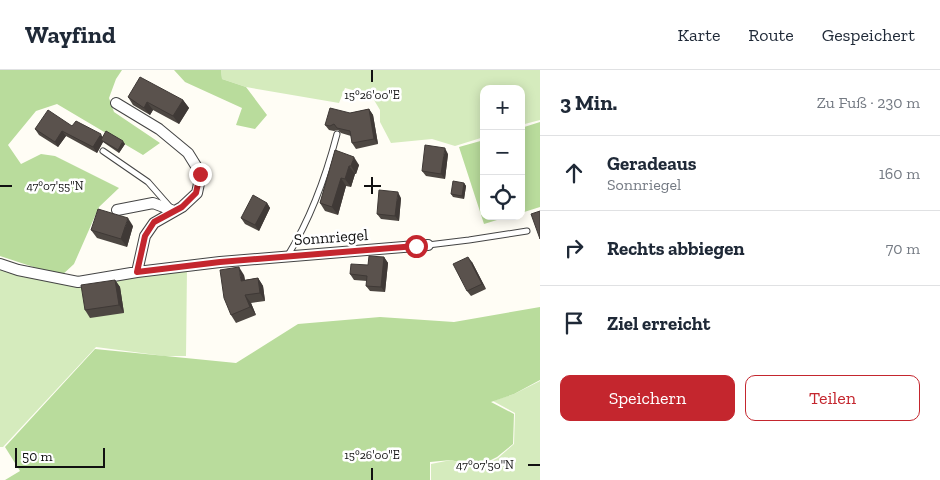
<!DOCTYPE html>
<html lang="de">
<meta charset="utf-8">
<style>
body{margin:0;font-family:"Zilla Slab",serif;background:#f6f6f7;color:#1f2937}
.controls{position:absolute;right:15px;top:15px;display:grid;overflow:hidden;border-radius:10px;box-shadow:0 2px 12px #0003}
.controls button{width:45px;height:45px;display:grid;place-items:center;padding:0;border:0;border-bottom:1px solid #e0e1e3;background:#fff;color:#1f2937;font:25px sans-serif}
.scale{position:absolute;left:15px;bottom:12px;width:90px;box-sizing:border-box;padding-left:5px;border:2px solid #111;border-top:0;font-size:14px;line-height:18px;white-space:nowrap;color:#111;-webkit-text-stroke:4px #fff;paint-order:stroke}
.stop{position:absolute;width:15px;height:15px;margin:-11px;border:4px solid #c4262e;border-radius:50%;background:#fff}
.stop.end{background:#c4262e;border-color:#fff;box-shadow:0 1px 5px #0008}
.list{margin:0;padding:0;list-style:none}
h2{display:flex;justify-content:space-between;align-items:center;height:65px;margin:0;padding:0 20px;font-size:21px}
h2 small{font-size:16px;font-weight:400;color:#747a83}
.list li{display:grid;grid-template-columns:32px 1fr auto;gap:15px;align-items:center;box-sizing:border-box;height:75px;padding:0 20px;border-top:1px solid #e0e1e3}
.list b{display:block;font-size:19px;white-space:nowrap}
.list p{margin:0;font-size:16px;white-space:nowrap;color:#747a83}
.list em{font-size:16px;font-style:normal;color:#747a83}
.actions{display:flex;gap:10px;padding:15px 20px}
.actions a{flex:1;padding:11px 0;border:1px solid #c4262e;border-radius:10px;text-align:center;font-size:18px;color:#c4262e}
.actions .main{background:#c4262e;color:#fff}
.icon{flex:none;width:28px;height:28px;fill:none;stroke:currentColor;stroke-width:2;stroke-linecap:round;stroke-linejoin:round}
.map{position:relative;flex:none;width:540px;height:410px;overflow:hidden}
header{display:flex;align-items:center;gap:30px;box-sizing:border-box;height:70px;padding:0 25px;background:#fff;border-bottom:1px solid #e0e1e3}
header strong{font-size:24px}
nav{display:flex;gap:28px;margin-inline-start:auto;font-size:18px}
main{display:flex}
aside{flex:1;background:#fff}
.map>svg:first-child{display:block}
.green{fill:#d5ebbd}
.forest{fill:#b9dc9c}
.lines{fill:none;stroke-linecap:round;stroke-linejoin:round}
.service-casing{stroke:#444;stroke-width:7}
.minor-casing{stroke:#444;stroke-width:12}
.service{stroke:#fff;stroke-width:5}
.minor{stroke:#fff;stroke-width:10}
.wall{fill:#4d4742}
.shaded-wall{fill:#3f3936}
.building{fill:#5a524d;stroke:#3f3936}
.route{stroke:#c4262e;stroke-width:6}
.ticks{fill:none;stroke:#111;stroke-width:2}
.labels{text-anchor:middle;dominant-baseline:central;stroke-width:5;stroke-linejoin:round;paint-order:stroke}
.street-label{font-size:16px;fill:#111;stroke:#fff}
.ticks-label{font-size:12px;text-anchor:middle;fill:#111;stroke:#fff;stroke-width:5;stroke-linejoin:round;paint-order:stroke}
</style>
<header>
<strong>Wayfind</strong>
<nav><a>Karte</a><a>Route</a><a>Gespeichert</a></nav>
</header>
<main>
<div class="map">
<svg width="540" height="410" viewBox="0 0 540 410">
<rect width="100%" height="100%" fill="#fffdf5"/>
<path class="green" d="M221 0H540V50L521 55V19H484V67L455 76 432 69 391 73 380 52V40L371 25 345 18 339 33 246 17 222 9Z
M0 196 63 214 80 215 187 198 186 286H164L96 277 3 377H0Z
M540 311V410H431V394L451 390 478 398 498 388 514 374 515 343 493 331 514 324Z"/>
<path class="forest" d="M0 0H122L116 9 109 28 114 42 160 73 143 85 57 34 36 41 8 75 21 94 41 84 55 86 119 118 99 137 74 194 61 206 0 186Z
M174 0H221L222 9 246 17 267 45 255 59 236 55 242 38 185 12Z
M540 52V137L521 143V58Z
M484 70V146H510L484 154 459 77Z
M540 237V310L514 324 491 332 514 344 513 374 497 387 477 397 451 390 430 392V410H5L20 401 5 377 95 279 236 293 298 254 380 247 454 252Z"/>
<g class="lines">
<defs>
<path id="service" d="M103 81 148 112 170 137
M428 175 469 170 527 161
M288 185C311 148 326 106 337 64"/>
<path id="minor" d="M116 33 159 59 188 83 201 104 197 123 182 137 154 153 145 166 137 202
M117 140 153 133 174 141
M0 194 18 200 78 212 137 202 220 192 428 175"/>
</defs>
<use href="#service" class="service-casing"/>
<use href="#minor" class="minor-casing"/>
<use href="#service" class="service"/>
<use href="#minor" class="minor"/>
</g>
<path class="wall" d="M128 27 183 30 189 38 179 54 153 40 150 45 133 35Z
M369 39 373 45 378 74 356 79 352 73 351 66 341 63 338 60 334 61 329 60 325 55 350 43Z
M72 56 103 67 125 74 119 83 103 72 97 83 66 66 58 77 39 65 35 59Z
M335 80 359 95 356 104H355L351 117 346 116 338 145 325 141 320 133Z
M448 84 445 109 426 106 422 101Z
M464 113 466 116 464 129 453 127 451 124Z
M401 128 399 151 381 149 377 144Z
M267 133 270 138 259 161 245 154 241 148Z
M133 156 127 177 97 168 91 160Z
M384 187 388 193 385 222 370 221 366 216 367 211 354 210 350 204Z
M472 192 486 219 471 226 467 221Z
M244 205 245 210 258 208 263 216 265 231 251 233 256 245 236 253 231 245Z
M115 210 120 217 124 243 90 248 85 240Z"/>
<path class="shaded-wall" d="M183 30 189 38 179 54 173 46Z
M147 32 153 40 150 45 144 38Z
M369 39 373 45 378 74 374 69Z
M62 61 66 66 58 77 55 72Z
M101 64 104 70H101L103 72 97 83 93 77Z
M123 71 125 74 119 83 118 80Z
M445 78 448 84 445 109 441 104Z
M354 87 359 95 356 104 351 96Z
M349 96 355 104 351 117 345 109Z
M341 108 346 116 338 145 332 137Z
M464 113 466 116 464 129 462 126Z
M398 122 401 128 399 151 395 146Z
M267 133 270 138 259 161 255 155Z
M128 148 133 156 127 177 121 169Z
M384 187 388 193 385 222 381 217Z
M468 187 472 192 486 219 482 214Z
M239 197 244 205 246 218 241 211Z
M258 208 263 216 265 231 260 223Z
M115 210 120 217 124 243 119 235Z
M245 225 251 233 256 245 250 237Z"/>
<path class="building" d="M140 7 183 30 173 46 147 32 144 38 128 27Z
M330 38 350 43 369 39 374 69 352 73 350 61 337 58 334 54 330 56 325 55Z
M48 40 72 56 76 51 101 64 93 77 62 61 55 72 35 59Z
M106 61 123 71 118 80 101 70Z
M425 75 445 78 441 104 422 101Z
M335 80 354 87 351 96H349L345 109 341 108 332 137 320 133Z
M453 111 464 113 462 126 451 124Z
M379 120 398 122 395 146 377 144Z
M253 125 267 133 255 155 241 148Z
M98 139 128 148 121 169 91 160Z
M540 141V169L531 144Z
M369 186 384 187 381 217 366 216 367 206 350 204 351 194 368 195Z
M468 187 482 214 467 221 453 194Z
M239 197 241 211 258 208 260 223 245 225 250 237 231 245 224 228 220 200Z
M115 210 119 235 85 240 81 215Z"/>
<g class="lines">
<path class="route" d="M200 104 196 123 182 137 154 152 145 166 137 202 220 192 416 176"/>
</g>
<path class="ticks" d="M372 0V12M372 107V124M0 116H12M364 116H381M528 395H540M372 398V410"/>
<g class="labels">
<g class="street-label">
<text transform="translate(331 167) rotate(-4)">Sonnriegel</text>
</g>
</g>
<g class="ticks-label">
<text x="372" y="29">15°26'00"E</text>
<text x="55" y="120">47°07'55"N</text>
<text x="372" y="389">15°26'00"E</text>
<text x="485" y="399">47°07'50"N</text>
</g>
</svg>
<div class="controls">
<button>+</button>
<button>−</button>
<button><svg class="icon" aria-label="locate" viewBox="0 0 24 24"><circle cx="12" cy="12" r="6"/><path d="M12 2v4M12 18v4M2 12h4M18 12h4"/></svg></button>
</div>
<div class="scale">50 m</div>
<div class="stop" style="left:416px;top:176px"></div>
<div class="stop end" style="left:200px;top:104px"></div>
</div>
<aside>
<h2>3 Min.<small>Zu Fuß · 230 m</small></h2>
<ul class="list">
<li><svg class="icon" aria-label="ahead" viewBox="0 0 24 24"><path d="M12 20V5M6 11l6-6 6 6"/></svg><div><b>Geradeaus</b><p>Sonnriegel</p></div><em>160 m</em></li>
<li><svg class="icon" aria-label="right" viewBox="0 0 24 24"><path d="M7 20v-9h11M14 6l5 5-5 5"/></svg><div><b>Rechts abbiegen</b></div><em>70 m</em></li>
<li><svg class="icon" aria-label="arrive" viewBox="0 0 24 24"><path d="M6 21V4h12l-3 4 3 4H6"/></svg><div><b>Ziel erreicht</b></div></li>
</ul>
<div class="actions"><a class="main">Speichern</a><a>Teilen</a></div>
</aside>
</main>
